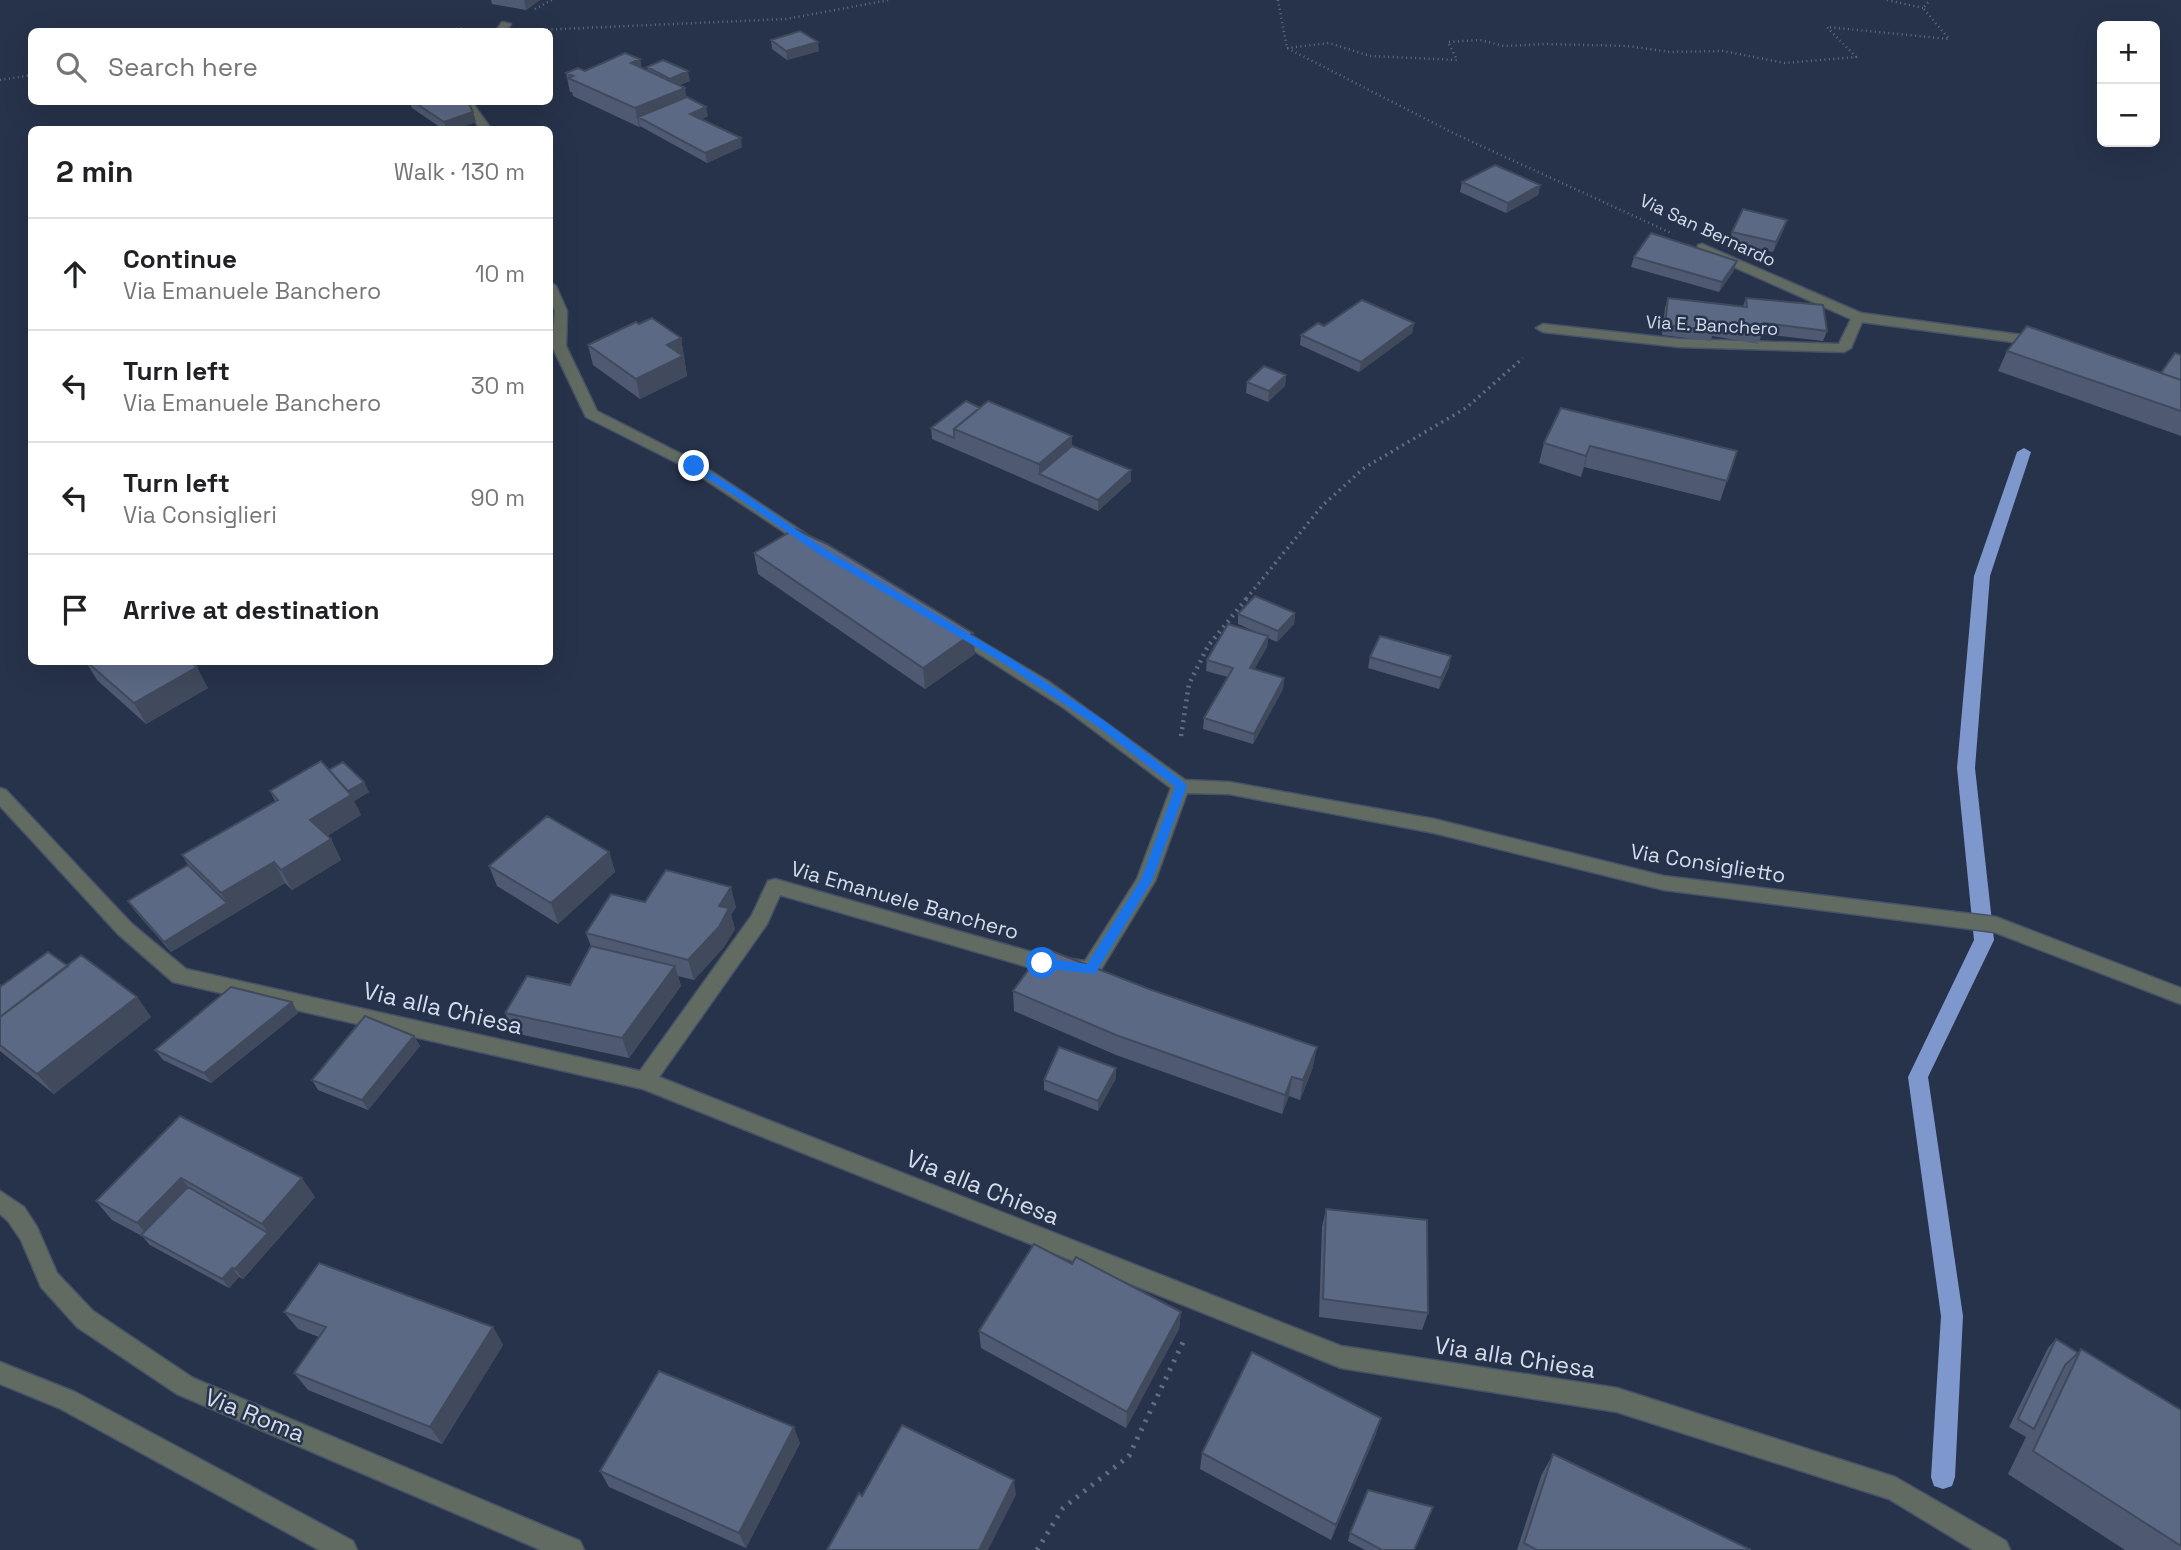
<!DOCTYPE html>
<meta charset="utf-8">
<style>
body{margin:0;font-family:"Space Grotesk",sans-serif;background:#f6f6f6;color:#202124}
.controls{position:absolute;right:21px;top:21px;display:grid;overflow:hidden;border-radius:10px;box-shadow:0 7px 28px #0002}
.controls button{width:63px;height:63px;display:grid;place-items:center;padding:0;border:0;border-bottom:2px solid #e0e0e0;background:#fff;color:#202124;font:35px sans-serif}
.stop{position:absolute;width:21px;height:21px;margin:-16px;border:5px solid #1a73e8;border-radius:50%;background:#fff}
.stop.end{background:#1a73e8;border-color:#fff;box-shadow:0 2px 7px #0008}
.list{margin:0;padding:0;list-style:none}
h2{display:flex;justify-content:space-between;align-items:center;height:91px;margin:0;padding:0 28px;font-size:30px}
h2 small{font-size:23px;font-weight:400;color:#757577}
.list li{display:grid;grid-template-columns:46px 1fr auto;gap:21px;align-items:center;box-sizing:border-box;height:112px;padding:0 28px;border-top:2px solid #e0e0e0}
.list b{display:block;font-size:26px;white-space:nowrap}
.list p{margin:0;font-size:23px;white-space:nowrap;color:#757577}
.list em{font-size:23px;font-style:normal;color:#757577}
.icon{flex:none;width:38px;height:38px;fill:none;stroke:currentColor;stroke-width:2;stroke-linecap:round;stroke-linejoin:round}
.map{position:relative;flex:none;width:2181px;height:1550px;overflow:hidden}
.search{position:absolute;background:#fff;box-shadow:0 7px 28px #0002;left:28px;top:28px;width:525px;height:77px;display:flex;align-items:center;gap:18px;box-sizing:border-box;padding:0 24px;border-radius:10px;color:#757577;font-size:26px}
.panel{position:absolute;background:#fff;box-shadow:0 7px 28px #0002;left:28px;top:126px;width:525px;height:539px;border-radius:10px}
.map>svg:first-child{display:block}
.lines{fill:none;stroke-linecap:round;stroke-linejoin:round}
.stream{fill:#7e98cd;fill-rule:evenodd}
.minor-casing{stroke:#465268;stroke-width:3}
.path-far3{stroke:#616c81;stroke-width:2.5;stroke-dasharray:1 3.5;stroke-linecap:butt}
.path-far2{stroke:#616c81;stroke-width:3.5;stroke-dasharray:2 4.5;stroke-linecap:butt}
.path-far1{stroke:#616c81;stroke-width:4.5;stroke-dasharray:2 5;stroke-linecap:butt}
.path{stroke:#616c81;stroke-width:5;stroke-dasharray:2.5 7;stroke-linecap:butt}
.minor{fill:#626b61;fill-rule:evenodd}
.wall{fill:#4f5a72}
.shaded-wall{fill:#404a5c}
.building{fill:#5c6984;stroke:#404a5c;stroke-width:2}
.route{fill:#1a73e8}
.labels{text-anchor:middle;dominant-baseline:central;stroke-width:5;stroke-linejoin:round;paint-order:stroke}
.far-street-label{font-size:18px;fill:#d5ddec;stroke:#27334b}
.street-label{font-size:21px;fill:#d5ddec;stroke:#27334b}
.near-street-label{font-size:24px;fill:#d5ddec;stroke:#27334b}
</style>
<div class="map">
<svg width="2181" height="1550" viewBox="0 0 2181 1550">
<rect width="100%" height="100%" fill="#27334b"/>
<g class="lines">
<path class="stream" d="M2024 448 2031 452 1990 576 1975 768 1994 940 1928 1077 1963 1316 1955 1477 1952 1486 1943 1489 1934 1486 1931 1477 1941 1316 1908 1077 1974 940 1957 768 1974 576 2017 452Z"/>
<defs>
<path id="minor" d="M502 22 511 24 506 32H495Z
M462 102H472L492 130H481Z
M1702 244 1861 313 2022 335 2045 345 2038 349 2020 343 1862 322 1851 348 1844 352 1679 347 1543 332 1536 328 1543 324 1679 339 1839 344 1851 319 1698 251V245Z
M550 282 556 286 567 311 566 346 597 411 699 463 815 540 818 543 815 546H805L689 469 586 417 552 346 555 311 550 299Z
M954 625 1048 681 1185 780 1229 782 1434 819 1664 876 1996 917 2181 988V1004L1994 932 1664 890 1434 833 1229 794 1187 793 1155 881 1097 976 1090 978 1042 971 780 895 767 924 659 1077 1341 1346 1617 1388 1895 1477 2006 1541 2010 1550H1973L1889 1499 1617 1412 1341 1368 643 1089 173 982 118 934 0 806V788L6 790 132 924 186 969 640 1071 752 915 768 881 775 879 1042 955 1085 961 1137 879 1171 788 1064 708 948 634 946 630Z
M0 1191 24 1207 37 1227 57 1273 93 1311 193 1378 580 1541 584 1550H541L177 1394 77 1327 41 1287 21 1240 8 1221 0 1214Z
M0 1362 75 1392 353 1541 357 1550H319L59 1408 0 1384Z"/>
</defs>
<use href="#minor" class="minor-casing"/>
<path class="path-far3" d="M1278 0 1287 48 1453 133 1671 233
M1887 0 1923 8
M535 9 552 0
M538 30 786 19 889 0
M434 32 464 28
M1287 48 1329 43 1370 56 1457 60 1448 42 1480 40 1504 46 1546 44 1628 46 1670 52 1723 51 1785 63 1856 57 1827 27 1949 39 1923 8 1930 0
M0 80 32 75"/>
<path class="path-far2" d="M1246 599 1322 506 1364 468 1466 408 1523 358"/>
<path class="path-far1" d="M1181 736 1189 684 1208 646 1247 598"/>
<path class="path" d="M1037 1550 1063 1508 1129 1456 1185 1338"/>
<use href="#minor" class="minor"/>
</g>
<path class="wall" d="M491 0H540L526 10 492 4Z
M771 40 819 51 787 60 772 49Z
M640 59 641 68 648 71 647 67 690 81 679 85 687 97 708 116 702 119 742 147 707 163 640 126 639 127 573 96 572 92H570L566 73 585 71Z
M410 102H468L473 112 476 122 453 130H444L412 108Z
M1462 182 1540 185 1538 195 1506 213 1460 192Z
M1784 229 1773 252 1729 242 1732 232Z
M1634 257 1737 261 1733 272 1719 292 1631 267Z
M1668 298 1743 306 1746 298 1827 331 1823 341 1762 334 1758 344 1712 336 1711 341 1662 335 1665 308Z
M1414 323 1412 333 1359 372 1300 345 1301 335 1324 326Z
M639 324 681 338 687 376 640 399 593 365 588 345Z
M2007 351 2161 373 2181 355V436L1998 371Z
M1286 375 1285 386 1268 402 1246 393 1247 382Z
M966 401 1131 470V481L1098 511 932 439 931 428Z
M1544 443 1737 451 1720 501 1584 467 1581 477 1539 463Z
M754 553 975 654 925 689 758 574Z
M1295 613 1294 624 1277 642 1268 638 1267 647 1254 669 1284 678 1283 689 1253 744 1203 729 1204 718 1228 677 1206 671 1207 660 1256 632 1238 624V614Z
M1370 657 1449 667 1439 689 1368 668Z
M86 662H190L208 688 146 724 97 680Z
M329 770 369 792 354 801 361 815 327 836 331 839 341 860 292 890 285 883 171 952 135 911 128 901 188 865 182 855 275 801 270 791Z
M609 852 615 872 558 924 497 886 489 866Z
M645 902 736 907 731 915 735 929 724 947 694 980 678 976 681 986 629 1058 514 1033 505 1013 570 985 591 947 586 933Z
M68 966 137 997 151 1017 54 1094 0 1051V984L2 986Z
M1013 991 1313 1067 1300 1100 1289 1096 1282 1114 1116 1055 1014 1011Z
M292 1002 298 1013 211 1083 163 1060 155 1050Z
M414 1036 420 1046 368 1110 318 1090 312 1080Z
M1116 1068V1078L1098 1111 1044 1090V1080Z
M180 1116 315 1197 243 1279 239 1277 229 1288 150 1245 142 1236 112 1220 96 1201Z
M1326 1209 1428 1313 1422 1330 1319 1317 1322 1227Z
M284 1312 493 1327 503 1345 442 1444 308 1390 294 1373 319 1337 298 1329Z
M1181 1312 1179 1329 1126 1428 981 1348 979 1331Z
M2056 1339 2078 1353 2081 1349 2181 1410V1550H2125L2008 1474 2026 1437 2009 1427 2048 1348Z
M1376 1434 1331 1540 1200 1469 1202 1453Z
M800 1443 746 1548 609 1487 600 1471Z
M1553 1454 1751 1550H1517L1541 1476Z
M1350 1533 1414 1550H1365L1348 1541Z"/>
<path class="shaded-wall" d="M524 0H540L526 10Z
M818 42 819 51 787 60 786 51Z
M640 59 643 78 631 63Z
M688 71 690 81 672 88 670 79Z
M685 88 688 106 638 117 640 126 639 127 635 108Z
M706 107 708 116 692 123 690 114Z
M473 112 476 122 453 130H446L444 122Z
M741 138 742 147 707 163 705 153Z
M1540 185 1538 195 1506 213 1508 203Z
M1787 220 1784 229 1773 252 1776 242Z
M1737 261 1733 272 1719 292 1722 282Z
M1414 323 1412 333 1359 372 1361 362Z
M681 338 687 376 640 399 636 379 667 345Z
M1286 375 1285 386 1268 402 1269 391Z
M1072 436V456L1039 474V464Z
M1590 446 1584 467 1581 477 1586 456Z
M1131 470V481L1098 511V500Z
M1295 613 1294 624 1277 642 1278 631Z
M973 633 975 654 925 689 923 668Z
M1268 636 1267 647 1249 679 1250 668Z
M1451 656 1449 667 1439 689 1441 678Z
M197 667 208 688 146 724 134 703Z
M1284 678 1283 689 1253 744 1254 734Z
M364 782 369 792 354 801 361 815 321 840 310 820 345 793Z
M331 839 341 860 292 890 281 870Z
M609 852 615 872 558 924 551 903Z
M274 862 285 883 234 914 221 893Z
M731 887 736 907 731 915 735 929 724 947 694 980 688 960Z
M227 903 234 914 171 952 164 942Z
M675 966 681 986 629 1058 622 1038Z
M137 997 151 1017 54 1094 37 1074Z
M292 1002 298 1013 211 1083 204 1073Z
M414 1036 420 1046 368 1110 362 1100Z
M1317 1047 1313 1067 1300 1100 1303 1080Z
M1116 1068V1078L1098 1111V1101Z
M1292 1077 1289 1096 1282 1114 1285 1095Z
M181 1178 196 1196 152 1241 137 1223Z
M302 1178 315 1197 243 1279 235 1269 268 1233 262 1224Z
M232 1268 239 1277 229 1288 222 1279Z
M1181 1312 1179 1329 1126 1428 1127 1412Z
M493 1327 503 1345 442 1444 430 1427Z
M1381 1418 1376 1434 1331 1540 1336 1525Z
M794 1427 800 1443 746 1548 739 1533Z
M1014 1480 1016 1495 988 1550H979Z"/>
<path class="building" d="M800 31 818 42 786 51 771 40Z
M625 53 640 59 631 63 685 88 635 108 568 78 573 76 566 73 578 68 585 71Z
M663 60 688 71 670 79 647 67Z
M687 97 706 107 690 114 741 138 705 153 638 117Z
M414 102H468L473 112 444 122Z
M1495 165 1540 185 1508 203 1462 182Z
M1743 209 1787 220 1776 242 1732 232Z
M1651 233 1737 261 1722 282 1634 257Z
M1668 298 1747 307 1746 298 1823 305 1827 331 1764 323 1762 333 1715 326 1714 331 1665 325Z
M1362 300 1414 323 1361 362 1301 335 1318 323 1324 326Z
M652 318 681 338 667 345 683 356 636 379 588 345 636 322 639 324Z
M2027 326 2181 380V411L2007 351Z
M2175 353 2181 355V380L2161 373Z
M1264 366 1286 375 1269 391 1247 382Z
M966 401 980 408 954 429V438L931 428Z
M988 401 1072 436 1039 464 954 429Z
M1561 408 1737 451 1727 481 1590 446 1586 456 1544 443Z
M1072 446 1131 470 1098 500 1039 474Z
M795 529 827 544 973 633 923 668 754 553Z
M1255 596 1295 613 1278 631 1238 614Z
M1228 624 1268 636 1250 668 1284 678 1254 734 1204 718 1233 668 1207 660Z
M1380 636 1451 656 1441 678 1370 657Z
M87 662H190L197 667 134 703Z
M321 761 351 795 310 820 331 839 281 870 274 862 221 893 182 855 278 800 270 791Z
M343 762 364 782 348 791 329 770Z
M547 816 609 852 551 903 489 866Z
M188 865 227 903 164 942 128 901Z
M666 870 731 887 719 906 729 908 719 927 688 960 586 933 611 894 645 902Z
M591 946 675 966 622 1038 505 1013 527 976 570 985Z
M1044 948 1149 989 1317 1047 1303 1080 1292 1077 1285 1095 1116 1035 1013 991Z
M48 952 68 966 0 1017V987Z
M81 955 137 997 37 1074 0 1045V1017Z
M231 987 292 1002 204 1073 155 1050Z
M365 1016 414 1036 362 1100 312 1080Z
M1059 1047 1116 1068 1098 1101 1044 1080Z
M180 1116 302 1178 262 1224 181 1178 137 1223 96 1201Z
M188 1187 268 1233 235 1269 232 1268 222 1279 141 1235Z
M1326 1209 1427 1220 1428 1313 1323 1299Z
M1034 1244 1072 1264 1076 1257 1181 1312 1127 1412 979 1331Z
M319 1263 493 1327 430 1427 294 1373 326 1327 284 1312Z
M2056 1339 2078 1353 2065 1365 2034 1429 2018 1419Z
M2081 1349 2181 1410V1546L2033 1451Z
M1252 1352 1381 1418 1336 1525 1202 1453Z
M659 1371 794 1427 739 1533 600 1471Z
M902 1425 1014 1480 979 1550H827L859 1493 862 1496Z
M1553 1454 1751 1550H1537L1524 1543Z
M1368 1490 1433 1507 1414 1550H1382L1350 1533Z"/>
<path class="route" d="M690 464H697L742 492 826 550 1010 658 1106 722 1185 783 1187 786 1152 881 1095 974 1042 968 1036 963 1042 958 1087 964 1141 879 1175 787 1098 727 1003 663 819 554 735 496 690 468Z"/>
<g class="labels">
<g class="far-street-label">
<text transform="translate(1708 230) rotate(25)">Via San Bernardo</text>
<text transform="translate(1712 325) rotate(3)">Via E. Banchero</text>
</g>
<g class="street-label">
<text transform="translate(1708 863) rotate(9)">Via Consiglietto</text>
<text transform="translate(905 900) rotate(16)">Via Emanuele Banchero</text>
</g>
<g class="near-street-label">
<text transform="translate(443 1008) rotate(13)">Via alla Chiesa</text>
<text transform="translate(983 1187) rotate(22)">Via alla Chiesa</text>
<text transform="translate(1515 1357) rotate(9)">Via alla Chiesa</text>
<text transform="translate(255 1415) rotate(22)">Via Roma</text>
</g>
</g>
</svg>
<div class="controls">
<button>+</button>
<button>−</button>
</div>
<div class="stop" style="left:1042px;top:963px"></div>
<div class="stop end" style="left:694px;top:466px"></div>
<div class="search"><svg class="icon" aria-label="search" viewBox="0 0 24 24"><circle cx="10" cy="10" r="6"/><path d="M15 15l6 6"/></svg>Search here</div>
<section class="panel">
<h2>2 min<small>Walk · 130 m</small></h2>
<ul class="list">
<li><svg class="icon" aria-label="ahead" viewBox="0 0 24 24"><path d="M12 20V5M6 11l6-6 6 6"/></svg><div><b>Continue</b><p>Via Emanuele Banchero</p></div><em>10 m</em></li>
<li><svg class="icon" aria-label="left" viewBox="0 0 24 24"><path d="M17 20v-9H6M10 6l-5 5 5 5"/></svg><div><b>Turn left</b><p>Via Emanuele Banchero</p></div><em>30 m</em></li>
<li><svg class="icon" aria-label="left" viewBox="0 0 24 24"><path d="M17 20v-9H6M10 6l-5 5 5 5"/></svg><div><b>Turn left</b><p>Via Consiglieri</p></div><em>90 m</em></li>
<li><svg class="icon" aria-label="arrive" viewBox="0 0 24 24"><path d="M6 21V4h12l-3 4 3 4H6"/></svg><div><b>Arrive at destination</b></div></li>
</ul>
</section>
</div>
